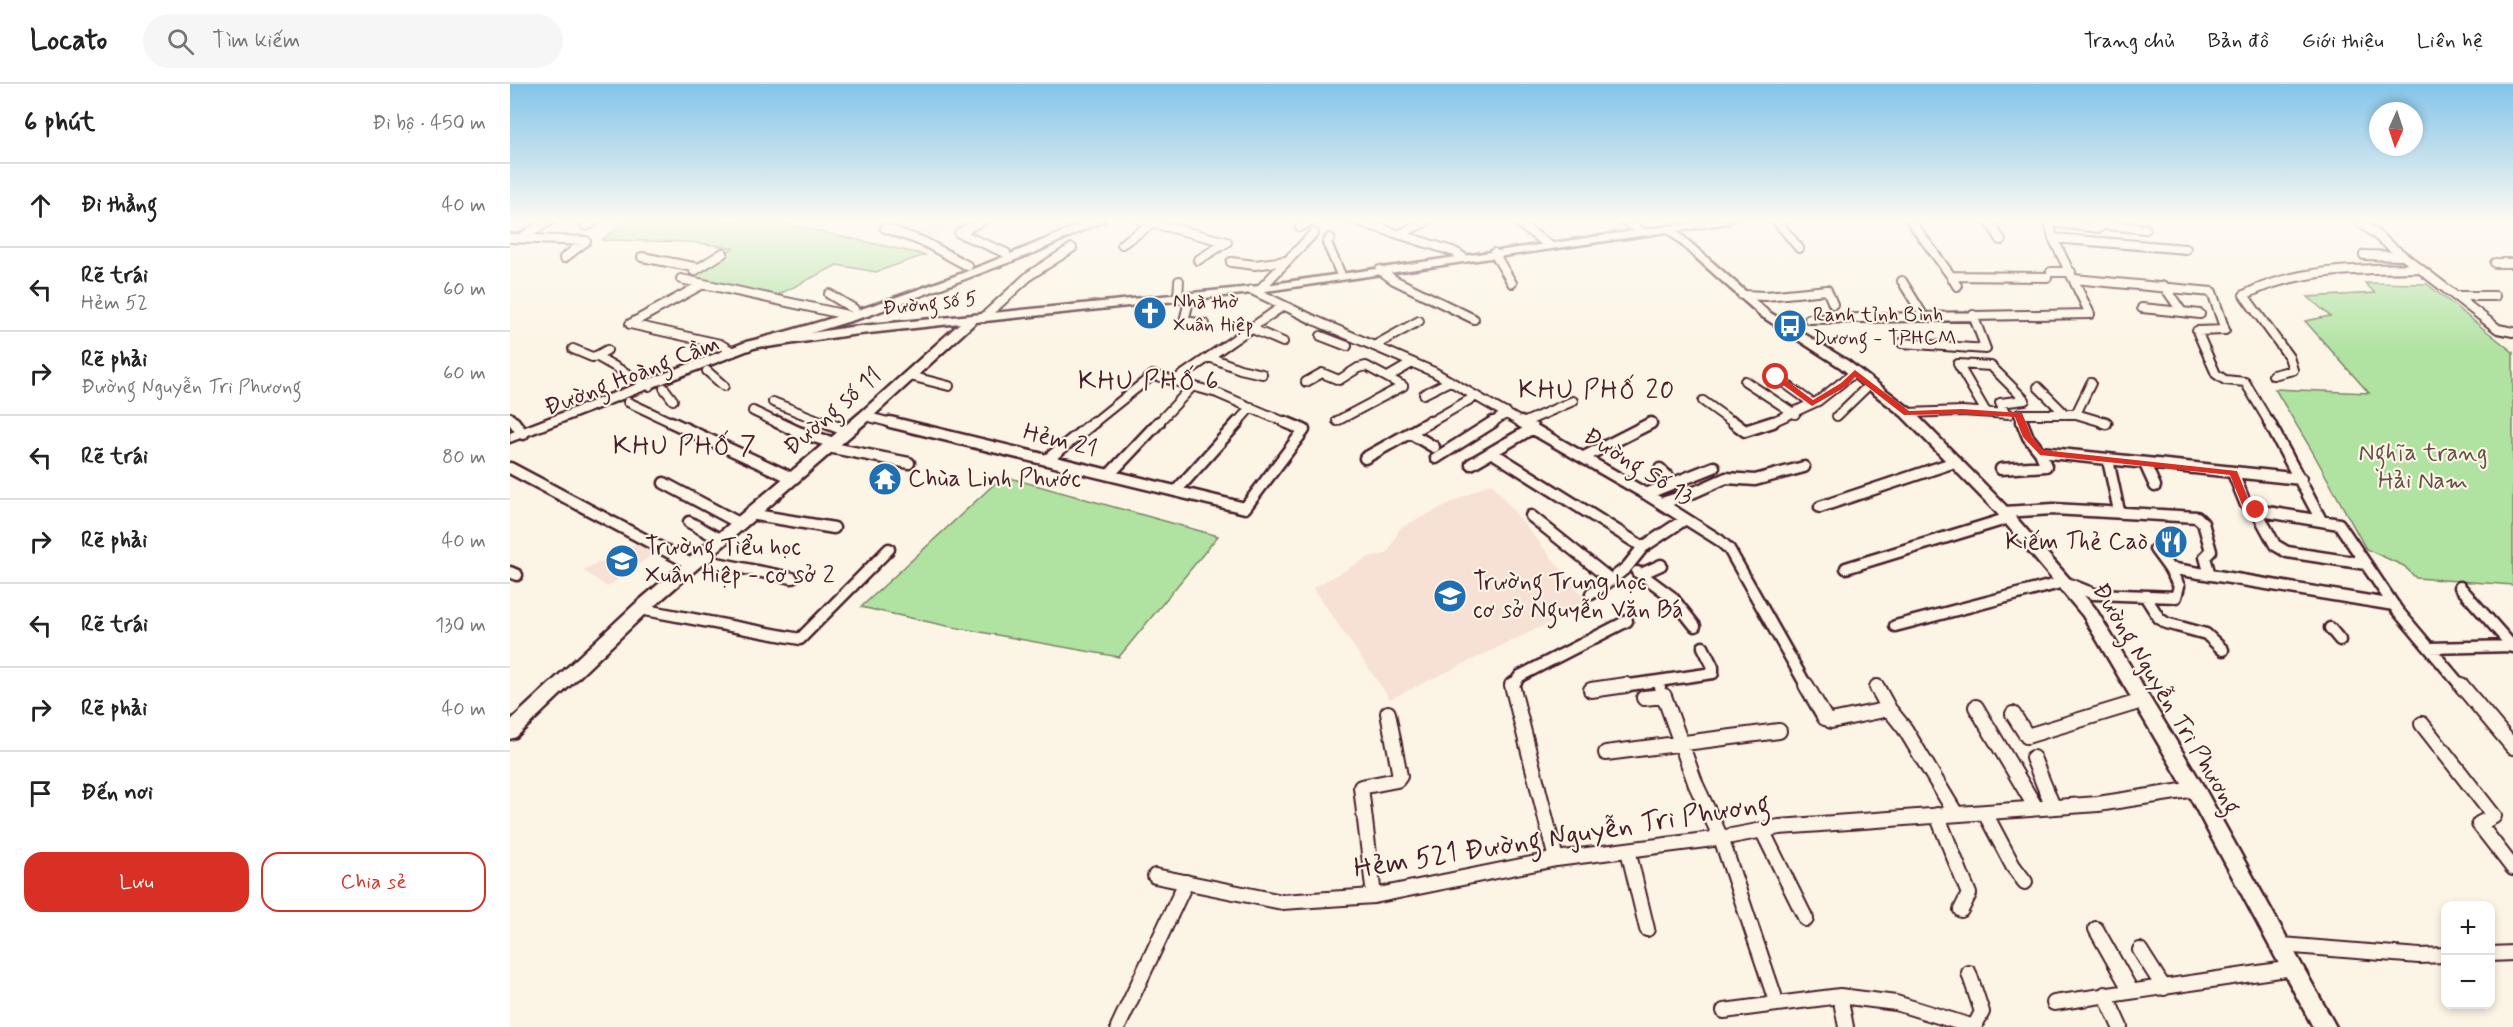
<!DOCTYPE html>
<html lang="vi">
<meta charset="utf-8">
<style>
body{margin:0;font-family:Mynerve,sans-serif;background:#f6f6f6;color:#222}
.controls{position:absolute;right:18px;bottom:18px;display:grid;overflow:hidden;border-radius:12px;box-shadow:0 3px 9px #0003}
.controls button{width:54px;height:54px;display:grid;place-items:center;padding:0;border:0;border-bottom:2px solid #e0e0e0;background:#fff;color:#222;font:30px sans-serif}
.compass{position:absolute;left:1859px;top:18px;width:54px;height:54px;border-radius:50%;background:#fff;box-shadow:0 3px 9px #0003;rotate:183deg}
.stop{position:absolute;width:18px;height:18px;margin:-14px;border:4px solid #d93025;border-radius:50%;background:#fff}
.stop.end{background:#d93025;border-color:#fff;box-shadow:0 2px 6px #0008}
.list{margin:0;padding:0;list-style:none}
h2{display:flex;justify-content:space-between;align-items:center;height:78px;margin:0;padding:0 24px;font-size:26px}
h2 small{font-size:20px;font-weight:400;color:#767676}
.list li{display:grid;grid-template-columns:39px 1fr auto;gap:18px;align-items:center;box-sizing:border-box;height:84px;padding:0 24px;border-top:2px solid #e0e0e0}
.list b{display:block;font-size:22px;white-space:nowrap}
.list p{margin:0;font-size:20px;white-space:nowrap;color:#767676}
.list em{font-size:20px;font-style:normal;color:#767676}
.actions{display:flex;gap:12px;padding:18px 24px}
.actions a{flex:1;padding:14px 0;border:2px solid #d93025;border-radius:18px;text-align:center;font-size:21px;color:#d93025}
.actions .main{background:#d93025;color:#fff}
.icon{flex:none;width:33px;height:33px;fill:none;stroke:currentColor;stroke-width:2;stroke-linecap:round;stroke-linejoin:round}
.map{position:relative;flex:none;width:2003px;height:943px;overflow:hidden}
header{display:flex;align-items:center;gap:36px;box-sizing:border-box;height:84px;padding:0 30px;background:#fff;border-bottom:2px solid #e0e0e0}
header strong{font-size:28px}
nav{display:flex;gap:33px;margin-inline-start:auto;font-size:21px}
.search{width:420px;height:54px;background:#f6f6f6;display:flex;align-items:center;gap:15px;box-sizing:border-box;padding:0 21px;border-radius:33px;color:#767676;font-size:22px}
main{display:flex}
aside{flex:1;background:#fff}
.map>svg:first-child{display:block}
.built{fill:#f7e0d4}
.green{fill:#b0e2a2;stroke:#7d8066;stroke-width:1.5}
.lines{fill:none;stroke-linecap:round;stroke-linejoin:round}
.street-far2-casing{stroke:#4a1f2b;stroke-width:12}
.street-far1-casing{stroke:#4a1f2b;stroke-width:15}
.street-casing{stroke:#4a1f2b;stroke-width:18}
.secondary-casing{stroke:#4a1f2b;stroke-width:5}
.primary-casing{stroke:#4a1f2b;stroke-width:5}
.street-far2{stroke:#fcf5e5;stroke-width:8}
.street-far1{stroke:#fcf5e5;stroke-width:10}
.street{stroke:#fcf5e5;stroke-width:14}
.secondary{fill:#fcf5e5;fill-rule:evenodd}
.primary{fill:#fcf5e5;fill-rule:evenodd}
.route{fill:#d93025}
.labels{text-anchor:middle;dominant-baseline:central;stroke-width:4.5;stroke-linejoin:round;paint-order:stroke}
.far-poi-label{font-size:20px;fill:#4a1f2b;stroke:#fcf5e5;text-anchor:start}
.far-street-label{font-size:20px;fill:#4a1f2b;stroke:#fcf5e5}
.street-label{font-size:24px;fill:#4a1f2b;stroke:#fcf5e5}
.park-label{font-size:24px;fill:#645049;stroke:#fcf5e5}
.poi-label{font-size:24px;fill:#4a1f2b;stroke:#fcf5e5;text-anchor:start}
.neighbourhood-label{font-size:26px;letter-spacing:1.5px;fill:#4a1f2b;stroke:#fcf5e5}
.near-street-label{font-size:28px;fill:#4a1f2b;stroke:#fcf5e5}
</style>
<header>
<strong>Locato</strong>
<div class="search"><svg class="icon" aria-label="search" viewBox="0 0 24 24"><circle cx="10" cy="10" r="6"/><path d="M15 15l6 6"/></svg>Tìm kiếm</div>
<nav><a>Trang chủ</a><a>Bản đồ</a><a>Giới thiệu</a><a>Liên hệ</a></nav>
</header>
<main>
<aside>
<h2>6 phút<small>Đi bộ · 450 m</small></h2>
<ul class="list">
<li><svg class="icon" aria-label="ahead" viewBox="0 0 24 24"><path d="M12 20V5M6 11l6-6 6 6"/></svg><div><b>Đi thẳng</b></div><em>40 m</em></li>
<li><svg class="icon" aria-label="left" viewBox="0 0 24 24"><path d="M17 20v-9H6M10 6l-5 5 5 5"/></svg><div><b>Rẽ trái</b><p>Hẻm 52</p></div><em>60 m</em></li>
<li><svg class="icon" aria-label="right" viewBox="0 0 24 24"><path d="M7 20v-9h11M14 6l5 5-5 5"/></svg><div><b>Rẽ phải</b><p>Đường Nguyễn Tri Phương</p></div><em>60 m</em></li>
<li><svg class="icon" aria-label="left" viewBox="0 0 24 24"><path d="M17 20v-9H6M10 6l-5 5 5 5"/></svg><div><b>Rẽ trái</b></div><em>80 m</em></li>
<li><svg class="icon" aria-label="right" viewBox="0 0 24 24"><path d="M7 20v-9h11M14 6l5 5-5 5"/></svg><div><b>Rẽ phải</b></div><em>40 m</em></li>
<li><svg class="icon" aria-label="left" viewBox="0 0 24 24"><path d="M17 20v-9H6M10 6l-5 5 5 5"/></svg><div><b>Rẽ trái</b></div><em>130 m</em></li>
<li><svg class="icon" aria-label="right" viewBox="0 0 24 24"><path d="M7 20v-9h11M14 6l5 5-5 5"/></svg><div><b>Rẽ phải</b></div><em>40 m</em></li>
<li><svg class="icon" aria-label="arrive" viewBox="0 0 24 24"><path d="M6 21V4h12l-3 4 3 4H6"/></svg><div><b>Đến nơi</b></div></li>
</ul>
<div class="actions"><a class="main">Lưu</a><a>Chia sẻ</a></div>
</aside>
<div class="map">
<svg width="2003" height="943" viewBox="0 0 2003 943">
<rect width="100%" height="100%" fill="#fcf5e5"/>
<filter id="ink" filterUnits="userSpaceOnUse"><feTurbulence type="fractalNoise" baseFrequency=".0167" numOctaves="2"/><feDisplacementMap in="SourceGraphic" scale="12" xChannelSelector="R" yChannelSelector="G"/><feConvolveMatrix kernelMatrix="1 2 1 2 8 2 1 2 1" color-interpolation-filters="sRGB"/></filter>
<g filter="url(#ink)">
<path class="built" d="M373 136H444L442 137 452 141 422 156 368 138Z
M981 399 1079 520 880 615 803 504 861 472 877 470 890 444Z
M130 458 145 469 97 503 73 486Z"/>
<path class="green" d="M118 136H258L415 171 366 188 327 181 266 212 178 194 223 164 181 158 92 156Z
M1855 199 1917 200 2003 268V501L1906 494 1894 482 1856 465 1801 365 1765 305 1859 309 1795 237 1820 232 1798 213 1865 209Z
M493 392 708 452 609 573 437 542 351 523Z"/>
<g class="lines">
<defs>
<path id="street-far2" d="M473 136 449 149 496 169
M569 136 574 137
M630 136 717 158 688 176
M844 136 945 168 954 174
M1004 136 1039 161
M1114 136 1131 147
M1266 136 1289 164
M1400 136 1441 192 1537 193
M1478 136 1491 156
M1847 136 1988 245 2003 248
M1539 138 1589 144 1587 140 1636 145
M76 142 87 136
M790 143 802 136
M375 144 414 158 458 182
M890 150 919 136
M0 154 76 157 54 174
M10 154 41 136
M820 154 817 159 831 191
M1543 154 1676 165
M612 160 643 139
M984 169 1002 199
M1854 171 1893 172
M132 173 189 184
M721 178 745 181 775 177
M1985 179H2003
M870 186 884 196 964 235
M184 187 213 169
M1541 188H1561
M1441 192 1447 202
M171 195 337 231
M1564 195 1702 208 1715 246 1687 247 1706 290 1715 296 1735 298 1760 340
M1392 197 1413 231
M193 200 120 240 210 260 223 268
M751 204 804 149
M742 206 804 236 924 288 1014 340
M319 210 344 225
M1232 211 1256 212 1317 206 1323 220
M1945 212H1985
M680 213 674 237 695 240
M668 215 669 197
M1632 224 1672 228 1654 202
M1672 228 1690 230
M473 234 520 191 562 164
M1299 235 1580 230 1543 154 1538 136
M740 244 773 258
M811 252 837 262
M1392 259 1476 265 1463 231
M864 262 909 237
M63 265 82 273 86 272
M97 266 86 272 139 302
M699 273 730 285 752 290
M197 287 214 302
M1763 291 1783 286 1779 273 1734 211C1787 184 1851 185 1909 184
M400 292 439 302
M878 293 902 279
M1266 293 1302 319
M664 297 773 222
M1235 297 1285 330
M796 298 812 289 829 296 848 284 856 282 893 302 827 337
M1528 303 1555 330
M154 304 163 316
M914 310 940 297
M1193 317 1225 340
M118 318 165 340
M263 318 318 340
M243 327 270 340
M1476 328 1448 280 1481 282 1515 316 1490 319 1495 329
M1397 329 1452 327 1499 330
M1566 330 1596 339
M355 332 386 340
M1327 332 1360 300
M0 333 5 340
M1013 339 1063 317
M582 340 643 291 707 309 779 340
M647 340 682 303
M726 340 741 323
M917 340 966 312
M980 340 997 329
M1258 340 1308 317 1345 288
M1513 340 1509 330H1566L1581 299"/>
<path id="street-far1" d="M4 338 13 350
M161 338 282 394
M267 338 288 348 324 359
M314 338 337 347
M380 338 735 424 794 346 775 338
M1011 338 1136 410 1209 456 1219 465 1297 603
M1223 338 1235 347 1263 338
M1512 338 1518 353 1530 368 1791 395
M1593 338 1596 339
M1759 338 1811 436
M900 349 924 363
M318 363 399 379
M983 369 1133 463
M1074 373 1141 339
M855 374 919 338
M926 374 983 338
M538 375 584 338
M1598 376 1609 427
M961 380 1023 344
M1635 380 1645 402
M0 384 181 480
M1150 385 1164 399
M1491 385 1536 382 1530 368
M1723 389 1736 421 1746 426 1829 440 1887 526 1952 603
M599 391 649 338
M154 399 229 439
M666 407 728 338
M1136 410 1204 383
M1152 419 1180 410 1216 394 1245 396 1294 383
M1310 423 1445 378
M1746 426 1765 461 1777 468 1856 480
M1494 428 1543 425 1687 433 1693 439 1701 467 1695 473 1700 491
M240 430 324 444
M1021 432 1101 496 1117 483 1133 463 1174 436
M179 438 210 455
M1645 465 1659 484
M187 475 282 494
M1336 484 1499 434
M0 488 7 491
M1127 488 1131 490 1151 481
M1131 490 1162 513 1185 542
M1950 503 2003 563
M1081 510 1101 496
M1635 512 1649 534 1656 539 1696 550 1713 566
M130 525 290 555 379 465
M1385 542 1554 498 1584 510 1666 513 1669 502 1659 484 1884 521
M1820 544 1830 556
M1919 564 2003 562
M1148 597 1203 589V583L1193 563
M1002 603 1010 592 1117 537
M1105 603 1148 597 1150 603"/>
<path id="street" d="M1002 601 1046 775
M1296 601 1315 634
M1951 601 2003 663
M1367 603 1379 625
M1081 606 1116 601
M1134 614 1154 612 1186 701 1211 754 1267 920 1330 912 1336 943
M1466 623 1526 724
M1503 630 1517 652 1632 617
M1321 637 1379 625 1395 645 1446 730
M1912 640 1984 732 1969 740 2003 784
M1096 669 1269 647
M1523 674 1543 723
M1475 729 1503 782 1515 798
M1427 731 1459 810 1451 826
M1252 746 1296 835
M1118 766 1137 845
M645 792 772 818 864 812 1046 775 1211 754 1269 743 1588 720 1685 705
M864 812 851 703 887 696 890 692 878 629
M1586 845 1621 907
M1772 861 1909 872 1936 871
M1630 866 1654 904
M1980 870 2003 869
M1459 889 1472 928 1464 943
M1595 910 1610 943
M1330 912 1386 919 1464 943
M1544 919 1783 884
M1214 927 1267 920
M608 943 676 798"/>
<path id="secondary" d="M1199 136H1223L1218 139 1167 147 1259 228 1338 277 1402 326 1495 421 1585 524 1692 700 1826 943H1803L1678 710 1573 532 1485 427 1392 332 1330 283 1251 232 1157 148 742 209 466 238 360 335 136 529 6 653 0 655V637L124 521 350 329 450 239 341 251 257 263 253 262V256L341 243 742 203Z"/>
<path id="primary" d="M580 136H595L526 168 360 231 275 257 244 264 0 358V349L236 258C354 229 470 185 580 136Z"/>
</defs>
<use href="#street-far2" class="street-far2-casing"/>
<use href="#street-far1" class="street-far1-casing"/>
<use href="#street" class="street-casing"/>
<use href="#secondary" class="secondary-casing"/>
<use href="#primary" class="primary-casing"/>
<use href="#street-far2" class="street-far2"/>
<use href="#street-far1" class="street-far1"/>
<use href="#street" class="street"/>
<use href="#secondary" class="secondary"/>
<use href="#primary" class="primary"/>
</g>
</g>
<linearGradient id="sky" x2="0" y2="1"><stop stop-color="#83c4e9"/><stop offset="0.51" stop-color="#fefaf3"/><stop offset="1" stop-color="#fefaf3" stop-opacity="0"/></linearGradient>
<rect width="2003" height="268" fill="url(#sky)"/>
<path class="route" d="M1345 286 1399 327 1452 325 1512 329 1522 353 1533 366 1727 387 1740 419 1750 426 1746 429 1733 423 1720 391 1530 371 1513 353 1505 333 1452 330 1394 331 1345 293 1337 302 1302 322 1262 293 1269 291 1303 316 1331 299Z"/>
<defs>
<symbol id="church-disc" viewBox="-11 -11 22 22"><circle r="9.5" fill="#1f6fb2" stroke="#fcf5e5"/><path d="M-1.2-6h2.4v3.5h3.3v2.4h-3.3V6h-2.4V-.1h-3.3v-2.4h3.3Z" fill="#fff"/></symbol>
<symbol id="bus-disc" viewBox="-11 -11 22 22"><circle r="9.5" fill="#1f6fb2" stroke="#fcf5e5"/><path d="M-5-6H5V4H4V6H2V4H-2V6H-4V4H-5ZM-3.5-4V0h7V-4ZM-3.5 1.2v1.5H-2V1.2ZM2 1.2v1.5H3.5V1.2Z" fill="#fff"/></symbol>
<symbol id="temple-disc" viewBox="-11 -11 22 22"><circle r="9.5" fill="#1f6fb2" stroke="#fcf5e5"/><path d="M0-6L5-2H3V0L6.5 2.5H4V6H1.5V3h-3V6H-4V2.5H-6.5L-3 0V-2H-5Z" fill="#fff"/></symbol>
<symbol id="restaurant-disc" viewBox="-11 -11 22 22"><circle r="9.5" fill="#1f6fb2" stroke="#fcf5e5"/><path d="M-5-6h1v4h1v-4h1v4h1v-4h1v5L-1.5 .5V6h-2V.5L-5-1ZM5-6V6H3V1.5H1.5Q1.5-4 5-6Z" fill="#fff"/></symbol>
<symbol id="school-disc" viewBox="-11 -11 22 22"><circle r="9.5" fill="#1f6fb2" stroke="#fcf5e5"/><path d="M0-5L7-2L0 1L-7-2ZM-4 1L0 2.5L4 1V4Q0 6-4 4Z" fill="#fff"/></symbol>
</defs>
<g fill-rule="evenodd">
<use href="#church-disc" x="621" y="210" width="38" height="38"/>
<use href="#bus-disc" x="1261" y="223" width="38" height="38"/>
<use href="#temple-disc" x="356" y="376" width="38" height="38"/>
<use href="#restaurant-disc" x="1642" y="439" width="38" height="38"/>
<use href="#school-disc" x="93" y="458" width="38" height="38"/>
<use href="#school-disc" x="921" y="493" width="38" height="38"/>
</g>
<g class="labels">
<g class="far-poi-label">
<text x="663" y="218">Nhà thờ<tspan x="663" dy="23">Xuân Hiệp</tspan></text>
<text x="1303" y="231">Ranh tỉnh Bình<tspan x="1303" dy="23">Dương - TPHCM</tspan></text>
</g>
<g class="far-street-label">
<text transform="translate(420 220) rotate(-6)">Đường số 5</text>
</g>
<g class="street-label">
<text transform="translate(122 292) rotate(-21)">Đường Hoàng Cầm</text>
<text transform="translate(323 328) rotate(-41)">Đường số 11</text>
<text transform="translate(550 357) rotate(14)">Hẻm 21</text>
<text transform="translate(1128 383) rotate(32)">Đường Số 13</text>
<text transform="translate(1656 615) rotate(59)">Đường Nguyễn Tri Phương</text>
</g>
<g class="park-label">
<text x="1913" y="369">Nghĩa trang<tspan x="1913" dy="28">Hải Nam</tspan></text>
</g>
<g class="poi-label">
<text x="398" y="395">Chùa Linh Phước</text>
<text x="1638" y="458" text-anchor="end">Kiếm Thẻ Caò</text>
<text x="135" y="463">Trường Tiểu học<tspan x="135" dy="28">Xuân Hiệp - cơ sở 2</tspan></text>
<text x="963" y="498">Trường Trung học<tspan x="963" dy="28">cơ sở Nguyễn Văn Bá</tspan></text>
</g>
<g class="neighbourhood-label">
<text x="639" y="298">KHU PHỐ 6</text>
<text x="1087" y="307">KHU PHỐ 20</text>
<text x="175" y="363">KHU PHỐ 7</text>
</g>
<g class="near-street-label">
<text transform="translate(1052 753) rotate(-9)">Hẻm 521 Đường Nguyễn Tri Phương</text>
</g>
</g>
</svg>
<div class="controls">
<button>+</button>
<button>−</button>
</div>
<svg class="compass" viewBox="-18 -18 36 36"><path d="M0-13l5 13h-10z" fill="#e53935"/><path d="M0 13l5-13h-10z" fill="#767676"/></svg>
<div class="stop" style="left:1266px;top:293px"></div>
<div class="stop end" style="left:1746px;top:426px"></div>
</div>
</main>
